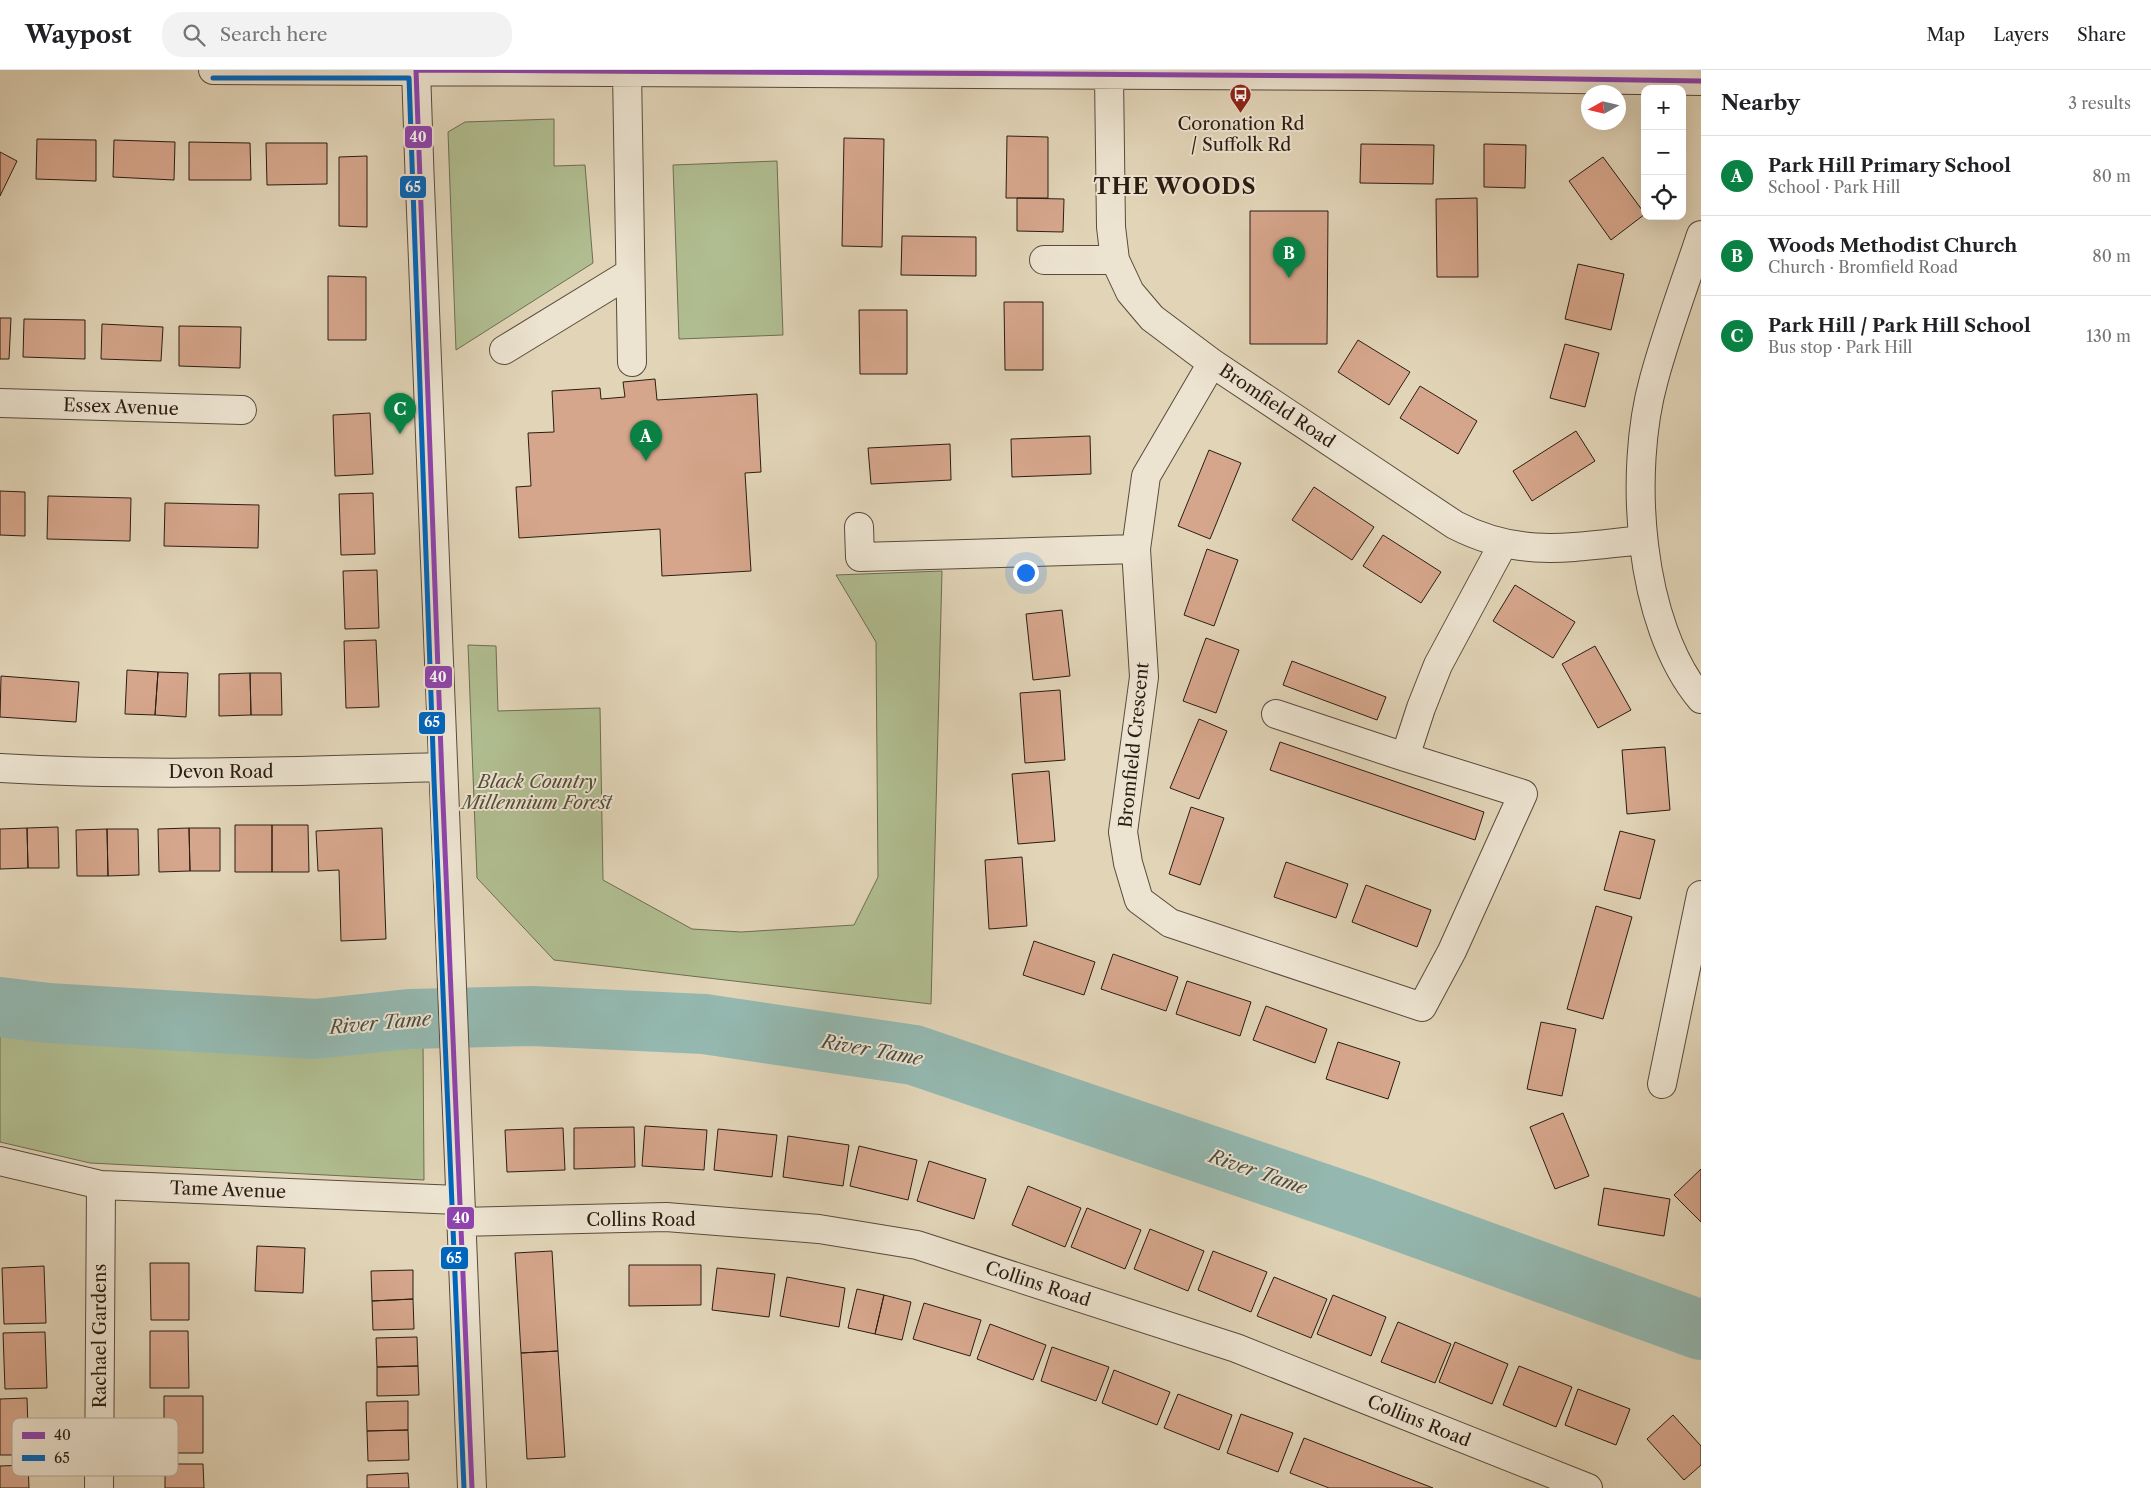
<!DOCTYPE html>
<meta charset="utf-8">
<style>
body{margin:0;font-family:"Libre Caslon Text",serif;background:#f2f2f2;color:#202124}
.controls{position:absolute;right:15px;top:15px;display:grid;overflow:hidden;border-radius:10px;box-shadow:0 5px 20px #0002}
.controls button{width:45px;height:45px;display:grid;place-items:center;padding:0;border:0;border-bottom:1px solid #e0e0e0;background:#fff;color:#202124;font:25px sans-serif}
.compass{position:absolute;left:1581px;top:15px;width:45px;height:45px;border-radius:50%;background:#fff;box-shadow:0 5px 20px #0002;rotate:262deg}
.you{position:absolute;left:1025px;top:502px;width:18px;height:18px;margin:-12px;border:4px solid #fff;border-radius:50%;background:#1a73e8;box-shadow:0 0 0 8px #1a73e833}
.badge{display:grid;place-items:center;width:32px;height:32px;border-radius:50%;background:#0b8043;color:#fff;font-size:16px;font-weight:700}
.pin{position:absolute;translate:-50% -41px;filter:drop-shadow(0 1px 2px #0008)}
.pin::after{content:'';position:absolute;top:26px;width:18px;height:15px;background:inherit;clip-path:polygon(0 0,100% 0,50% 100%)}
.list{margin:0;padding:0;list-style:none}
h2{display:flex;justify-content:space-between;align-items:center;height:65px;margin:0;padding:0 20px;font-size:21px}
h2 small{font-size:16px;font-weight:400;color:#757577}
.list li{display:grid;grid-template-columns:32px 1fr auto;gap:15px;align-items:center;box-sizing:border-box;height:80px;padding:0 20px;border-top:1px solid #e0e0e0}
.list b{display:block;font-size:19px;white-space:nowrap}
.list p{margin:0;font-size:16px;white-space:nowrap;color:#757577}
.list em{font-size:16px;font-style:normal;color:#757577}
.icon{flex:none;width:28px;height:28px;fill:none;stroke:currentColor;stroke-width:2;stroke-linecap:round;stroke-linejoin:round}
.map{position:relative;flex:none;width:1701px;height:1418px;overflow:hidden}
header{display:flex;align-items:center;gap:30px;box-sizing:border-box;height:70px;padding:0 25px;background:#fff;border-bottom:1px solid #e0e0e0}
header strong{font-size:24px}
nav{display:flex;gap:28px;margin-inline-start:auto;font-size:18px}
.search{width:350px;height:45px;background:#f2f2f2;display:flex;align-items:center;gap:12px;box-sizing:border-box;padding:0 18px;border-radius:20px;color:#757577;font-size:19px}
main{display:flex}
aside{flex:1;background:#fff}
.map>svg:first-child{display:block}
.green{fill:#b0bd90;stroke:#6e6d52}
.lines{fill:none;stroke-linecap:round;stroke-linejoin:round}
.river{stroke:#94b8b0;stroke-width:60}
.building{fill:#d6a68c;stroke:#2b1d13}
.minor-casing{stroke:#584b3c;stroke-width:30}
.minor{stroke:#ece3d0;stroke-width:28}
.bus-1-casing{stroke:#ece3d0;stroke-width:9}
.bus-2-casing{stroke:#ece3d0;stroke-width:9}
.bus-1{stroke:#8e44ad;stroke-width:5}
.bus-2{stroke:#0065bd;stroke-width:5}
.labels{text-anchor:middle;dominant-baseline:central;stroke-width:4;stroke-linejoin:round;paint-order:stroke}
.poi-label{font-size:18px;fill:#2b1d13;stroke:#ece3d0}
.street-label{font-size:18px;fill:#2b1d13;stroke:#ece3d0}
.park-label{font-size:18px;font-style:italic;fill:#534d38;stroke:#ece3d0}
.water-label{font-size:19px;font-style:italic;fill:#4a4c42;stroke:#ece3d0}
.district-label{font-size:22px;font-weight:bold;letter-spacing:1px;fill:#2b1d13;stroke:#ece3d0}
.key{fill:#ece3d0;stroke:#b2a897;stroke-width:1}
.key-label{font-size:14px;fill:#2b1d13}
.line-badge{stroke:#ece3d0;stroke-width:2}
.badge-label{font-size:14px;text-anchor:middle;font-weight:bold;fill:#fff}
</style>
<header>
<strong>Waypost</strong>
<div class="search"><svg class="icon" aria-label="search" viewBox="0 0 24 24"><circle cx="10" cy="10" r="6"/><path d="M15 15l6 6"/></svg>Search here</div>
<nav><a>Map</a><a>Layers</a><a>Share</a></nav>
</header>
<main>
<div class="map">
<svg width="1701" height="1418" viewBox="0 0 1701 1418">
<rect width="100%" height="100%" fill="#e1d4b7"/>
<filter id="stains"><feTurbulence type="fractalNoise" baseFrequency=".004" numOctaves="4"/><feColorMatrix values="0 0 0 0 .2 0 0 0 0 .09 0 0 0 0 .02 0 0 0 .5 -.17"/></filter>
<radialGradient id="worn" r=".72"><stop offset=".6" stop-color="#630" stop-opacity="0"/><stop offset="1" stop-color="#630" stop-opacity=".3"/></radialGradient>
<path class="green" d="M554 49V96L585 95 593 193 456 280 448 62 465 52Z
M777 91 783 265 679 269 673 95Z
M942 501 931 934 554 890 477 808 468 575 496 576 498 641 600 638 603 810 692 859 741 862 854 855 878 807 876 572 836 505Z
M0 950 346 977 423 971 424 1110 90 1093 0 1072Z"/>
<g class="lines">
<path class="river" d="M0 937 48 943 315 959 409 949 532 946 704 954 914 985 1364 1138 1701 1260"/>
</g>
<path class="building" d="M1007 66 1048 67V128H1006Z
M844 68 884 69 882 177 842 176Z
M37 69 96 70V111L36 109Z
M114 70 175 72 174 110 113 107Z
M189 72 250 73 251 110H189Z
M266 73H327V114L267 115Z
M1361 74 1434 75 1433 114 1360 113Z
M1484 74 1526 75 1525 118 1484 117Z
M0 82 17 91 0 126Z
M367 86V157L339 156V87Z
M1603 87 1645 144 1611 170 1569 111Z
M1017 128 1064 129 1063 162 1017 161Z
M1477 128 1478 207H1437L1436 129Z
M1250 141H1328L1327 274H1250Z
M902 166 976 167V206L901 205Z
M1578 194 1624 204 1611 260 1565 249Z
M328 206 366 207V270H328Z
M1004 232H1043V300H1005Z
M859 240H907V304H860Z
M0 248H11L9 289H0Z
M24 249 85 250V289L23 287Z
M102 254 163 257 161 291 101 289Z
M179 256 241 257 240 298 179 296Z
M1358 270 1410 302 1389 335 1338 302Z
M1565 274 1599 283 1585 337 1550 328Z
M655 309 657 330 757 324 761 402 745 403 751 501 662 506 660 459 519 468 516 417 531 416 528 363 554 362 552 321 600 318 601 329 625 327 623 312Z
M1420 316 1477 351 1458 384 1400 348Z
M370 343 373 404 335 406 333 345Z
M1576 361 1595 391 1532 431 1513 401Z
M1090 366 1091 404 1012 407 1011 369Z
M950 374 951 410 871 414 868 378Z
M1209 380 1241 393 1210 469 1178 456Z
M1314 417 1374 457 1352 490 1292 450Z
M0 421 25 422V466L0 465Z
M373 423 375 484 341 485 339 424Z
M48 426 131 428 130 471 47 469Z
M165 433 259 435 258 478 164 476Z
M1383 465 1441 502 1421 533 1363 496Z
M1207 479 1238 490 1214 556 1184 545Z
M377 500 379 558 345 559 343 501Z
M1515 515 1575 552 1553 588 1493 551Z
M1062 540 1070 606 1033 610 1026 544Z
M1206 568 1239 580 1216 643 1183 631Z
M376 570 379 637 346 638 344 571Z
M1595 576 1631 640 1598 658 1562 594Z
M1292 591 1386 627 1377 650 1283 615Z
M127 600 158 602 155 645 125 644Z
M158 602 188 603 186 647 155 645Z
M250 603H281L282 645H251Z
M250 603 251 645 219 646V604Z
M1 606 79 612 76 652 0 647Z
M1060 620 1065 690 1025 693 1020 623Z
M1199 649 1227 661 1199 729 1170 718Z
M1280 672 1484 742 1475 770 1270 700Z
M1665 677 1670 740 1627 744 1622 680Z
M1049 701 1055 771 1018 774 1012 704Z
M1191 737 1224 748 1200 815 1169 804Z
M235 755H272V802H235Z
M272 755H308L309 802H272Z
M58 757 59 798H28L27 758Z
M27 758 28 798 0 799V759Z
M189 758H220V801H190Z
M189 758 190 801 159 802 158 759Z
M382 758 386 869 341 871 339 800 318 801 316 761Z
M107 759H138L139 805 108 806Z
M107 759 108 806H77L76 760Z
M1620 761 1655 770 1640 829 1604 820Z
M1022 787 1027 856 989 859 985 790Z
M1286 792 1348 814 1336 848 1274 827Z
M1366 815 1431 840 1417 877 1352 852Z
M1596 836 1632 847 1603 949 1567 939Z
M1034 871 1095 892 1084 925 1023 905Z
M1113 884 1178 907 1166 941 1101 919Z
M1187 911 1251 932 1240 966 1176 944Z
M1266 936 1327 959 1315 993 1253 970Z
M1541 952 1576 959 1562 1026 1527 1019Z
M1338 972 1400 992 1388 1029 1326 1009Z
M1563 1043 1589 1106 1555 1119 1530 1057Z
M645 1056 707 1060 704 1100 642 1096Z
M634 1057 635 1097 574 1099V1058Z
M563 1058 565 1100 507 1102 505 1060Z
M718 1059 777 1065 772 1107 714 1100Z
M788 1066 849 1075 843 1116 783 1107Z
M859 1076 917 1090 908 1130 850 1116Z
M929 1091 986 1109 974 1149 917 1131Z
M1701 1099V1152L1674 1125Z
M1028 1116 1081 1138 1065 1177 1012 1155Z
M1604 1118 1670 1129 1664 1166 1598 1155Z
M1087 1138 1141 1160 1125 1199 1071 1177Z
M1150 1159 1204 1181 1188 1221 1134 1199Z
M257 1176 305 1178 303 1223 255 1221Z
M552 1181 558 1281 521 1283 515 1183Z
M1213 1181 1267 1202 1251 1242 1198 1220Z
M150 1193H189V1250H151Z
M629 1195H701V1235L629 1236Z
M44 1196 46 1253 4 1254 2 1198Z
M717 1198 775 1204 769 1247 712 1240Z
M413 1200V1229L372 1231 371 1201Z
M787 1207 845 1218 839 1257 780 1246Z
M1274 1207 1327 1229 1311 1268 1257 1246Z
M857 1219 884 1225 875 1264 848 1258Z
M884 1225 911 1232 902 1270 875 1264Z
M1333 1225 1386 1247 1371 1286 1317 1264Z
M413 1229 414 1259 373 1260 372 1231Z
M924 1233 981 1250 970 1286 913 1269Z
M1398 1252 1451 1274 1435 1313 1381 1292Z
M990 1254 1046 1275 1033 1310 977 1289Z
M150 1261H188L189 1318H150Z
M45 1262 47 1318 5 1319 3 1263Z
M417 1267 418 1296 377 1297 376 1268Z
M1455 1272 1508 1294 1492 1334 1439 1312Z
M1052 1277 1109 1297 1096 1331 1041 1311Z
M558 1281 565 1387 527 1389 521 1283Z
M418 1296 419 1325 377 1326V1297Z
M1519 1296 1572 1317 1556 1357 1503 1335Z
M1114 1300 1170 1322 1157 1355 1102 1333Z
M1578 1319 1630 1339 1616 1375 1565 1355Z
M1178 1324 1232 1345 1219 1380 1164 1358Z
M164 1326H203V1383H164Z
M27 1328 29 1385H0V1329Z
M408 1331V1360L367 1361 366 1332Z
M1241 1344 1293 1363 1278 1402 1227 1383Z
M1673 1345 1701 1376V1395L1684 1410 1647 1369Z
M408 1360 409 1390 368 1391 367 1361Z
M1304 1368 1433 1418H1329L1290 1403Z
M165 1394H203L204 1418H165Z
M28 1395 29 1418H0V1396Z
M408 1403 409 1418H367V1405Z"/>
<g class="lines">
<defs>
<path id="minor" d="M213 0 1368 6 1701 11
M416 0C432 473 450 946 472 1418
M627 2 632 292
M1109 6 1111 157 1115 190 1130 222 1152 248 1212 293 1455 455C1521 489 1572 477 1643 470
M1701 165C1685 213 1667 261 1654 309 1628 402 1638 554 1701 629
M1044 190H1115
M504 280 630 203
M1212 293 1146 406 1136 479 1144 607 1123 762 1128 793 1139 830 1170 853 1422 937 1452 881 1523 724 1405 687 1421 638 1438 595 1503 474
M0 333 242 340
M859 457 860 487 1136 479
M1276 644 1405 687
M0 698C147 707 295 701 442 697
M1662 1014 1701 825
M0 1091 101 1115 458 1130
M460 1152 666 1147 819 1159 917 1175 1236 1278 1588 1418
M99 1418 101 1115"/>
</defs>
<use href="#minor" class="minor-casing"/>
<use href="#minor" class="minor"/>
<defs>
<path id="bus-1" d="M472 1418 442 709 416 0 1368 6 1701 11"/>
<path id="bus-2" d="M213 8H409L434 710 464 1418"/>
</defs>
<use href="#bus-1" class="bus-1-casing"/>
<use href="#bus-2" class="bus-2-casing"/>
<use href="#bus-1" class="bus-1"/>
<use href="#bus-2" class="bus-2"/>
</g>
<defs>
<symbol id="bus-pin" viewBox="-11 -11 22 30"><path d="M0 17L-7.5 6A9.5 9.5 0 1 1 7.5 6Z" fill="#8f2418" stroke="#ece3d0"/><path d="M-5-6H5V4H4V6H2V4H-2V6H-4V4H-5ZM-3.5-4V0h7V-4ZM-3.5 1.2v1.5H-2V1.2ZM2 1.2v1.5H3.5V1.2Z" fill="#fff"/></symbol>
</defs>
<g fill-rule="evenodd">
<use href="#bus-pin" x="1228" y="12" width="25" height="34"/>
</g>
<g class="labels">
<g class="poi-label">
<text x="1241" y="54">Coronation Rd<tspan x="1241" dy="21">/ Suffolk Rd</tspan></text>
</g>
<g class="street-label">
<text transform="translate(1277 336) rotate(34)">Bromfield Road</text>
<text transform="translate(121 337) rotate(2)">Essex Avenue</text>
<text transform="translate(1134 675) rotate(-84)">Bromfield Crescent</text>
<text x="221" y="702">Devon Road</text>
<text transform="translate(228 1120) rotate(2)">Tame Avenue</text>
<text x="641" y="1150">Collins Road</text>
<text transform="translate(1038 1214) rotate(18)">Collins Road</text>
<text transform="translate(100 1266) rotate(-90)">Rachael Gardens</text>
<text transform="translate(1419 1351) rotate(22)">Collins Road</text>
</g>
<g class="park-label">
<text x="537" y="712">Black Country<tspan x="537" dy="21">Millennium Forest</tspan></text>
</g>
<g class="water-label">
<text transform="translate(380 953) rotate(-5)">River Tame</text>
<text transform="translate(872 980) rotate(10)">River Tame</text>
<text transform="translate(1258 1102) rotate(19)">River Tame</text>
</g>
<g class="district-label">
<text x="1175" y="116">THE WOODS</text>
</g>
</g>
<rect x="12" y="1348" width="166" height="58" rx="8" class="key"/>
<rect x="22" y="1362" width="23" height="7" fill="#8e44ad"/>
<rect x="22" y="1385" width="23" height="6" fill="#0065bd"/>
<g class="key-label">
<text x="54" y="1370">40</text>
<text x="54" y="1393">65</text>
</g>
<g class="line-badge">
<rect x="404" y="55" width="29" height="24" rx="5" fill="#8e44ad"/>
<rect x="399" y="105" width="28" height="24" rx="5" fill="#0065bd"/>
<rect x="424" y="595" width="29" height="24" rx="5" fill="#8e44ad"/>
<rect x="418" y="641" width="28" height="24" rx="5" fill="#0065bd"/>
<rect x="446" y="1136" width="29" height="24" rx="5" fill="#8e44ad"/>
<rect x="440" y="1176" width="29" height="24" rx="5" fill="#0065bd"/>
</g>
<g class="badge-label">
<text x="418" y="72">40</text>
<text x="413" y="122">65</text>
<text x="438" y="612">40</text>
<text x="432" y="657">65</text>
<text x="461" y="1153">40</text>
<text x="454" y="1193">65</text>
</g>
<rect width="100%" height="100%" filter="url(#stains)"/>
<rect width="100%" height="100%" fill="url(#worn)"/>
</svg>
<div class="controls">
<button>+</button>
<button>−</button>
<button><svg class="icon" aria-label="locate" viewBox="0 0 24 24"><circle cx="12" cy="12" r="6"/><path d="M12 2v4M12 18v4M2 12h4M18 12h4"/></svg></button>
</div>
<svg class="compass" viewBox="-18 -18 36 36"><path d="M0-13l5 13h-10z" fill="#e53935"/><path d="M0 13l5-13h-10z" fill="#757577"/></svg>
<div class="you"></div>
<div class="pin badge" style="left:646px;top:391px">A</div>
<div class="pin badge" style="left:1289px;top:208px">B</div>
<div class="pin badge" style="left:400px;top:364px">C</div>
</div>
<aside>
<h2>Nearby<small>3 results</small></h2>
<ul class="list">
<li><span class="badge">A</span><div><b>Park Hill Primary School</b><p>School · Park Hill</p></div><em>80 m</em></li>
<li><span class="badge">B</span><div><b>Woods Methodist Church</b><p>Church · Bromfield Road</p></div><em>80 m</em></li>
<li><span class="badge">C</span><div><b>Park Hill / Park Hill School</b><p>Bus stop · Park Hill</p></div><em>130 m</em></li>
</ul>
</aside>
</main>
